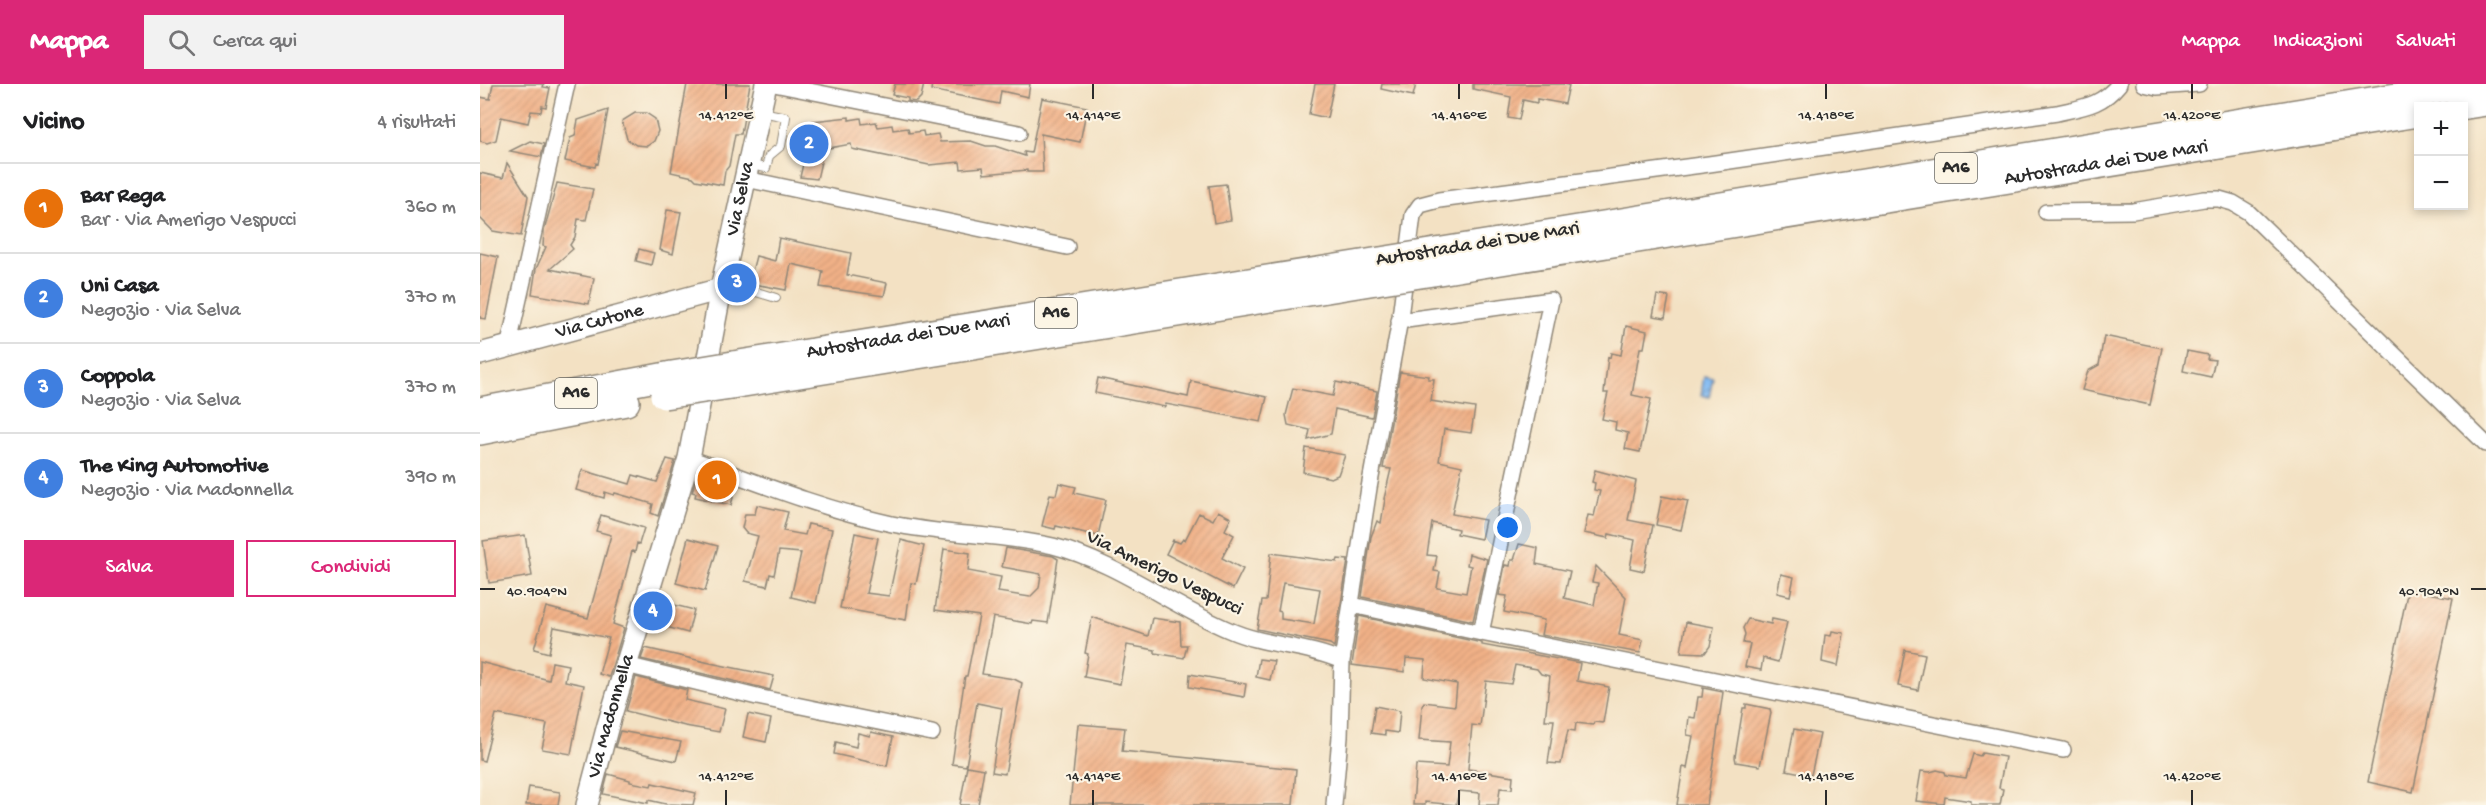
<!DOCTYPE html>
<html lang="it">
<meta charset="utf-8">
<style>
body{margin:0;font-family:"Gochi Hand",sans-serif;background:#f2f2f2;color:#202124}
.controls{position:absolute;right:18px;top:18px;display:grid;overflow:hidden;border-radius:0px;box-shadow:0 3px 9px #0003}
.controls button{width:54px;height:54px;display:grid;place-items:center;padding:0;border:0;border-bottom:2px solid #e0e0e0;background:#fff;color:#202124;font:30px sans-serif}
.you{position:absolute;left:1028px;top:444px;width:21px;height:21px;margin:-15px;border:4px solid #fff;border-radius:50%;background:#1a73e8;box-shadow:0 0 0 9px #1a73e833}
.badge{display:grid;place-items:center;width:39px;height:39px;border-radius:50%;background:#db2777;color:#fff;font-size:20px;font-weight:700}
.pin{position:absolute;translate:-50% -50%;border:3px solid #fff;box-shadow:0 2px 6px #0006}
.list{margin:0;padding:0;list-style:none}
h2{display:flex;justify-content:space-between;align-items:center;height:78px;margin:0;padding:0 24px;font-size:26px}
h2 small{font-size:20px;font-weight:400;color:#757577}
.list li{display:grid;grid-template-columns:39px 1fr auto;gap:18px;align-items:center;box-sizing:border-box;height:90px;padding:0 24px;border-top:2px solid #e0e0e0}
.list b{display:block;font-size:22px;white-space:nowrap}
.list p{margin:0;font-size:20px;white-space:nowrap;color:#757577}
.list em{font-size:20px;font-style:normal;color:#757577}
.actions{display:flex;gap:12px;padding:18px 24px}
.actions a{flex:1;padding:14px 0;border:2px solid #db2777;border-radius:0px;text-align:center;font-size:21px;color:#db2777}
.actions .main{background:#db2777;color:#fff}
.icon{flex:none;width:33px;height:33px;fill:none;stroke:currentColor;stroke-width:2;stroke-linecap:round;stroke-linejoin:round}
.map{position:relative;flex:none;width:2006px;height:721px;overflow:hidden}
header{display:flex;align-items:center;gap:36px;box-sizing:border-box;height:84px;padding:0 30px;background:#db2777;color:#fff}
header strong{font-size:28px}
nav{display:flex;gap:33px;margin-inline-start:auto;font-size:21px}
.search{width:420px;height:54px;background:#f2f2f2;display:flex;align-items:center;gap:15px;box-sizing:border-box;padding:0 21px;border-radius:0px;color:#757577;font-size:22px}
main{display:flex}
aside{flex:1;background:#fff}
.map>svg:first-child{display:block}
.water{fill:url(#water-waves);stroke:#56728e;stroke-width:1.5}
.building{fill:url(#building-hatch);fill-rule:evenodd}
.lines{fill:none;stroke-linecap:round;stroke-linejoin:round}
.lane-casing{stroke:#8f8677;stroke-width:10}
.street-casing{stroke:#8f8677;stroke-width:18}
.secondary-casing{stroke:#8f8677;stroke-width:24}
.highway-casing{stroke:#8f8677;stroke-width:30}
.lane{stroke:#fff;stroke-width:8}
.street{stroke:#fff;stroke-width:15}
.secondary{stroke:#fff;stroke-width:21}
.highway{stroke:#fff;stroke-width:27}
.highway-bridge-casing{stroke:#8f8677;stroke-width:30;stroke-linecap:butt}
.highway-bridge{stroke:#fff;stroke-width:27}
.ticks{fill:none;stroke:#2b2b2b;stroke-width:2}
.labels{text-anchor:middle;dominant-baseline:central;stroke-width:4.5;stroke-linejoin:round;paint-order:stroke}
.shield{fill:#fcf5e5;stroke:#6a6863;stroke-width:1.5}
.shield-label{font-size:18px;font-weight:bold;fill:#2b2b2b}
.street-label{font-size:20px;fill:#2b2b2b;stroke:#fcf5e5}
.ticks-label{font-size:15px;text-anchor:middle;fill:#2b2b2b;stroke:#fcf5e5;stroke-width:4.5;stroke-linejoin:round;paint-order:stroke}
</style>
<header>
<strong>Mappa</strong>
<div class="search"><svg class="icon" aria-label="search" viewBox="0 0 24 24"><circle cx="10" cy="10" r="6"/><path d="M15 15l6 6"/></svg>Cerca qui</div>
<nav><a>Mappa</a><a>Indicazioni</a><a>Salvati</a></nav>
</header>
<main>
<aside>
<h2>Vicino<small>4 risultati</small></h2>
<ul class="list">
<li><span class="badge" style="background:#e8710a">1</span><div><b>Bar Rega</b><p>Bar · Via Amerigo Vespucci</p></div><em>360 m</em></li>
<li><span class="badge" style="background:#3f7fe0">2</span><div><b>Uni Casa</b><p>Negozio · Via Selva</p></div><em>370 m</em></li>
<li><span class="badge" style="background:#3f7fe0">3</span><div><b>Coppola</b><p>Negozio · Via Selva</p></div><em>370 m</em></li>
<li><span class="badge" style="background:#3f7fe0">4</span><div><b>The King Automotive</b><p>Negozio · Via Madonnella</p></div><em>390 m</em></li>
</ul>
<div class="actions"><a class="main">Salva</a><a>Condividi</a></div>
</aside>
<div class="map">
<svg width="2006" height="721" viewBox="0 0 2006 721">
<defs>
<pattern id="water-waves" width="16" height="10" patternUnits="userSpaceOnUse" patternTransform="scale(1.5)"><rect width="16" height="10" fill="#82baf2"/><path d="M0 5q4-4 8 0t8 0" fill="none" stroke="#6b97c4"/></pattern>
<pattern id="building-hatch" width="6" height="6" patternUnits="userSpaceOnUse" patternTransform="scale(1.5)"><rect width="6" height="6" fill="#f1b187"/><path d="M-1 1l2-2M0 6l6-6M5 7l2-2" fill="none" stroke="#cf9875"/></pattern>
</defs>
<rect width="100%" height="100%" fill="#fcf5e5"/>
<filter id="ink" filterUnits="userSpaceOnUse"><feTurbulence type="fractalNoise" baseFrequency=".0167" numOctaves="2"/><feDisplacementMap in="SourceGraphic" scale="12" xChannelSelector="R" yChannelSelector="G"/><feConvolveMatrix kernelMatrix="1 2 1 2 8 2 1 2 1" color-interpolation-filters="sRGB"/></filter>
<filter id="wash" filterUnits="userSpaceOnUse"><feTurbulence type="fractalNoise" baseFrequency=".008" numOctaves="4" result="noise"/><feDisplacementMap in="SourceGraphic" scale="24" xChannelSelector="R" yChannelSelector="G"/><feGaussianBlur stdDeviation="1.35" result="paint"/><feColorMatrix in="noise" values="0 0 0 0 0 0 0 0 0 0 0 0 0 0 0 0 0 1.4 0 .05"/><feComposite in="paint" operator="in"/></filter>
<g filter="url(#wash)">
<rect width="100%" height="100%" fill="#f3e1c3"/>
<path class="water" d="M1224 292 1233 294 1229 313 1221 311Z"/>
<g id="blocks">
<path class="building" d="M13 0H64L63 3 70 4 66 23 62 22 61 28 51 27 48 39 21 33 16 56 7 59 0 57V13L10 15Z
M207 0H270L261 50H255L249 82 245 87 243 101 216 96 213 93 191 88Z
M415 0H444L441 13 436 18 428 17V14L412 11Z
M452 0H550L548 13 521 7 519 20 451 6Z
M835 0H854L847 34 829 30Z
M902 0H936L933 12 901 5Z
M993 0H1082L1089 1 1085 20 1057 15V19L1043 16 1039 36 1028 34 1031 13 993 5Z
M562 14 607 23 600 58 561 50 563 88H547V86L504 90 503 83 481 85 480 78 449 81 372 65 371 60 344 65 337 95 320 93 333 37 369 33V36L381 34 382 40 396 38 398 43 412 41 413 46 428 44 429 49 443 47 444 52 458 50 460 58 491 57 506 62H515L545 72 544 68 551 69Z
M128 26 118 80 116 79 115 83 85 77 90 54 95 52 98 36Z
M155 29H166L175 35 178 47 174 57 167 62 156 61 147 55 142 37Z
M50 57 64 60 61 73 30 67Z
M27 79 48 112 41 152 13 147 0 134V89L23 94Z
M77 99 113 105 106 136 98 135 95 153 90 161 93 165 70 185 114 194 109 220 52 210 56 185 66 163 63 162 64 147Z
M746 100 751 136 734 139 729 102Z
M187 126 201 128 193 170 180 166Z
M299 154 371 169 367 191 407 199 404 212 340 203 343 187 311 180 306 206 269 199 276 172 295 177Z
M159 165 174 169 171 181 156 177Z
M0 169 18 173 6 235 0 234Z
M1177 211 1189 213 1185 234 1173 232Z
M1146 242 1167 247 1164 264H1160L1152 311 1171 315 1160 368 1145 365 1148 349 1135 346 1136 338 1122 335 1128 309H1124L1128 273 1130 274 1131 269 1141 271Z
M1624 252 1682 264 1670 321 1602 306 1608 287 1619 281Z
M1707 267 1728 271 1727 275 1735 276 1731 293 1703 287Z
M920 288 949 292 948 295H954L951 317 995 324 991 349 964 345 959 377 982 382 972 430 1005 436 1001 455 977 450 978 445 952 439 947 471 957 472 954 487 960 488 957 504 986 509 991 482 987 481 989 470 1007 475 993 537 882 513 891 453 897 437 901 439 905 415H904L911 385 903 384Z
M618 294 708 313 711 297 787 313 781 338 686 320 685 323 615 309Z
M856 298 897 307 892 333 855 325 851 350 828 356 830 346 808 341 806 331 813 304 853 312Z
M826 364 865 371 858 391 851 394 823 388Z
M187 375 195 377 178 432 171 429 173 420 135 409 134 411 125 408 124 414 96 406 102 386 150 400 153 391 177 398Z
M1115 386 1156 397 1148 436 1173 441 1164 487 1150 484 1155 456 1129 450 1128 454 1104 449 1108 431 1114 432 1120 407 1114 406 1115 399 1112 398Z
M217 390 243 399 241 406 254 410 251 421 215 413 216 409 212 408Z
M579 399 596 403 594 409 626 416 618 452 576 442 575 445 562 442 570 410 576 411Z
M1182 412 1208 417 1201 446 1176 441Z
M277 421 308 428 303 447 325 451 328 440 352 445 336 519 311 513 321 469 299 467 294 491 290 490 287 502 265 497 278 452 266 449 262 444 265 430H275Z
M738 427 751 434 745 446 754 451 742 474 763 485 753 505 686 470 693 456 700 459 703 455 705 456 719 429 733 436Z
M121 431 164 444 159 460 157 459 155 468 152 467 133 540 144 544 129 593 119 590 129 554 74 543 69 569 54 565 66 523 108 534 131 451 116 447Z
M375 449 398 454 386 509 409 512 421 456 444 462 436 500 431 499 426 536 360 524Z
M45 451 52 492 9 499 3 457Z
M208 454 238 462 225 507 196 499Z
M1039 460 1058 464 1056 480 1090 487 1084 514 1114 521 1118 499 1112 498 1116 482 1146 513 1139 551 1163 556 1160 569 1061 551 1064 536 1024 528 1027 512 1019 511 1025 481 1030 482 1031 476H1034Z
M526 464 573 472 578 475 568 539 553 537 552 540 513 533 502 590 534 595 542 599 525 690 512 688 522 624 497 619 486 682 472 680 485 592H487L499 532 455 526 464 465 490 469 488 487 521 493 518 508 550 513 559 504 561 490 522 483Z
M791 469 857 478 858 475 868 476 854 563 850 560 777 545 782 517H786ZM803 499 840 505 834 540 801 535V528L798 527Z
M1301 490 1314 493 1310 512 1297 509Z
M1928 505 1973 514 1933 708 1888 698Z
M179 517 214 526 208 549 172 539Z
M879 532 1002 559V561L1100 579 1097 597 1129 603 1123 639 1114 638 1113 641 1096 639 1095 647 1088 646 1081 680 1068 679 1074 636H1065L1070 592 1061 590 1057 585 1035 581 1031 600 1006 597 1000 642 992 641 988 685 1033 692 1032 705 1020 704 1018 721H999L1000 709 979 707 976 721 945 718V721H933L936 681 967 683 970 658 939 656 942 622 944 618 975 622 977 600 944 594 945 576 926 574 925 588 872 581Z
M612 533 668 552 672 534 700 538 701 561H707L704 574 675 569V566L647 561 640 600 604 593 608 570 605 569Z
M1268 535 1291 540 1292 535 1307 538 1298 578 1283 574 1281 586 1265 583 1270 560 1263 559 1265 550 1263 544Z
M1206 538 1234 543 1230 562 1225 569 1201 568Z
M1352 547 1364 549 1358 582 1342 578 1345 551 1351 552Z
M165 564 230 579 294 592 290 606 279 603 161 575Z
M1425 566 1445 570 1438 606 1418 602Z
M779 575 794 577 790 596 776 593Z
M0 578 69 596 72 578 88 581 85 597 104 601 91 670 62 665 67 640 16 630 4 677 0 676Z
M710 590 766 600 764 613 709 603Z
M156 593 207 606 205 616 245 625 239 648 205 642 146 627Z
M1223 604 1243 608 1227 721H1197L1203 683 1207 684 1213 652 1207 651 1209 633 1215 634 1218 613H1222Z
M1266 620 1290 625 1291 629 1280 682 1256 678 1255 673 1263 624H1266Z
M895 622 920 627 918 649 905 647V651L891 649Z
M268 630 291 635 286 658 263 653Z
M598 640 645 644 642 667 816 685 813 721H590Z
M1314 645 1340 650 1331 691 1306 686Z
M140 647 201 658 196 677 135 663Z
M391 648 413 653 407 682 354 670 356 658 376 663 378 649 390 652Z
M1502 669 1525 673 1519 704 1523 705 1520 721H1491V717L1465 713 1464 720 1436 717 1441 687 1450 688 1457 686 1465 688 1466 691 1486 694 1493 670 1500 672Z
M487 682 504 685 498 721H480Z
M128 690 150 696V698L171 702 172 699 216 709 213 721 186 720 168 716V719L123 710Z
M49 703 80 708 78 721H46Z"/>
</g>
</g>
<g filter="url(#ink)">
<use href="#blocks" fill-opacity="0" stroke="#8f8677" stroke-width="1.5"/>
<g class="lines">
<defs>
<path id="lane" d="M270 81 286 84 289 72 301 62 306 33 282 28
M244 198 296 214"/>
<path id="street" d="M294 0 539 49
M1664 0 1677 3 1719 0
M266 95 587 163
M1566 128 1653 127 1724 115H1739L1753 119 1768 128 2006 360
M919 237 1071 216 1001 549
M28 264 87 0
M209 374C275 398 343 425 412 440 465 451 520 450 573 462 636 478 690 521 749 546 785 562 826 561 862 577L860 653 854 721
M872 521 1006 550 1583 666
M862 577 889 404 919 241 933 131 940 121 959 116 1229 80 1577 29C1603 23 1621 22 1639 0
M146 581 277 613 452 649"/>
<g id="secondary">
<path id="s1" d="M0 270 241 205"/>
<path id="s2" d="M107 721 128 641 209 374 241 205 286 0"/>
</g>
<g id="highway">
<path d="M1980 22 2006 18"/>
<path d="M956 168 1997 0"/>
<path id="s3" d="M953 188 1938 29"/>
<path id="s4" d="M253 281 900 177"/>
<path d="M251 301 896 197"/>
<path d="M0 327 192 291"/>
<path d="M0 347 146 318"/>
</g>
</defs>
<use href="#lane" class="lane-casing"/>
<use href="#street" class="street-casing"/>
<use href="#secondary" class="secondary-casing"/>
<use href="#highway" class="highway-casing"/>
<use href="#lane" class="lane"/>
<use href="#street" class="street"/>
<use href="#secondary" class="secondary"/>
<use href="#highway" class="highway"/>
<defs>
<path id="highway-bridge" d="M900 177 956 168
M896 197 953 188
M192 291 253 281
M184 311 251 301"/>
</defs>
<use href="#highway-bridge" class="highway-bridge-casing"/>
<use href="#highway-bridge" class="highway-bridge"/>
</g>
</g>
<path class="ticks" d="M246 0V15M613 0V15M979 0V15M1346 0V15M1712 0V15M0 505H15M1991 505H2006M246 706V721M613 706V721M979 706V721M1346 706V721M1712 706V721"/>
<g class="labels">
<g class="shield">
<rect x="1455" y="69" width="42" height="30" rx="4.5"/>
<rect x="555" y="214" width="42" height="30" rx="4.5"/>
<rect x="75" y="294" width="42" height="30" rx="4.5"/>
</g>
<g class="shield-label">
<text x="1476" y="84">A16</text>
<text x="576" y="229">A16</text>
<text x="96" y="309">A16</text>
</g>
<g class="street-label">
<text stroke="none"><textPath href="#s3" startOffset="682">Autostrada dei Due Mari</textPath></text>
<text stroke="none"><textPath href="#s2" startOffset="626">Via Selva</textPath></text>
<text transform="translate(998 161) rotate(-9)">Autostrada dei Due Mari</text>
<text stroke="none"><textPath href="#s1" startOffset="124">Via Cutone</textPath></text>
<text stroke="none"><textPath href="#s4" startOffset="178">Autostrada dei Due Mari</textPath></text>
<text transform="translate(684 490) rotate(26)">Via Amerigo Vespucci</text>
<text stroke="none"><textPath href="#s2" startOffset="92">Via Madonnella</textPath></text>
</g>
</g>
<g class="ticks-label">
<text x="246" y="35">14.412°E</text>
<text x="613" y="35">14.414°E</text>
<text x="979" y="35">14.416°E</text>
<text x="1346" y="35">14.418°E</text>
<text x="1712" y="35">14.420°E</text>
<text x="57" y="511">40.904°N</text>
<text x="1949" y="511">40.904°N</text>
<text x="246" y="696">14.412°E</text>
<text x="613" y="696">14.414°E</text>
<text x="979" y="696">14.416°E</text>
<text x="1346" y="696">14.418°E</text>
<text x="1712" y="696">14.420°E</text>
</g>
</svg>
<div class="controls">
<button>+</button>
<button>−</button>
</div>
<div class="you"></div>
<div class="pin badge" style="left:237px;top:396px;background:#e8710a">1</div>
<div class="pin badge" style="left:329px;top:60px;background:#3f7fe0">2</div>
<div class="pin badge" style="left:257px;top:199px;background:#3f7fe0">3</div>
<div class="pin badge" style="left:173px;top:527px;background:#3f7fe0">4</div>
</div>
</main>
